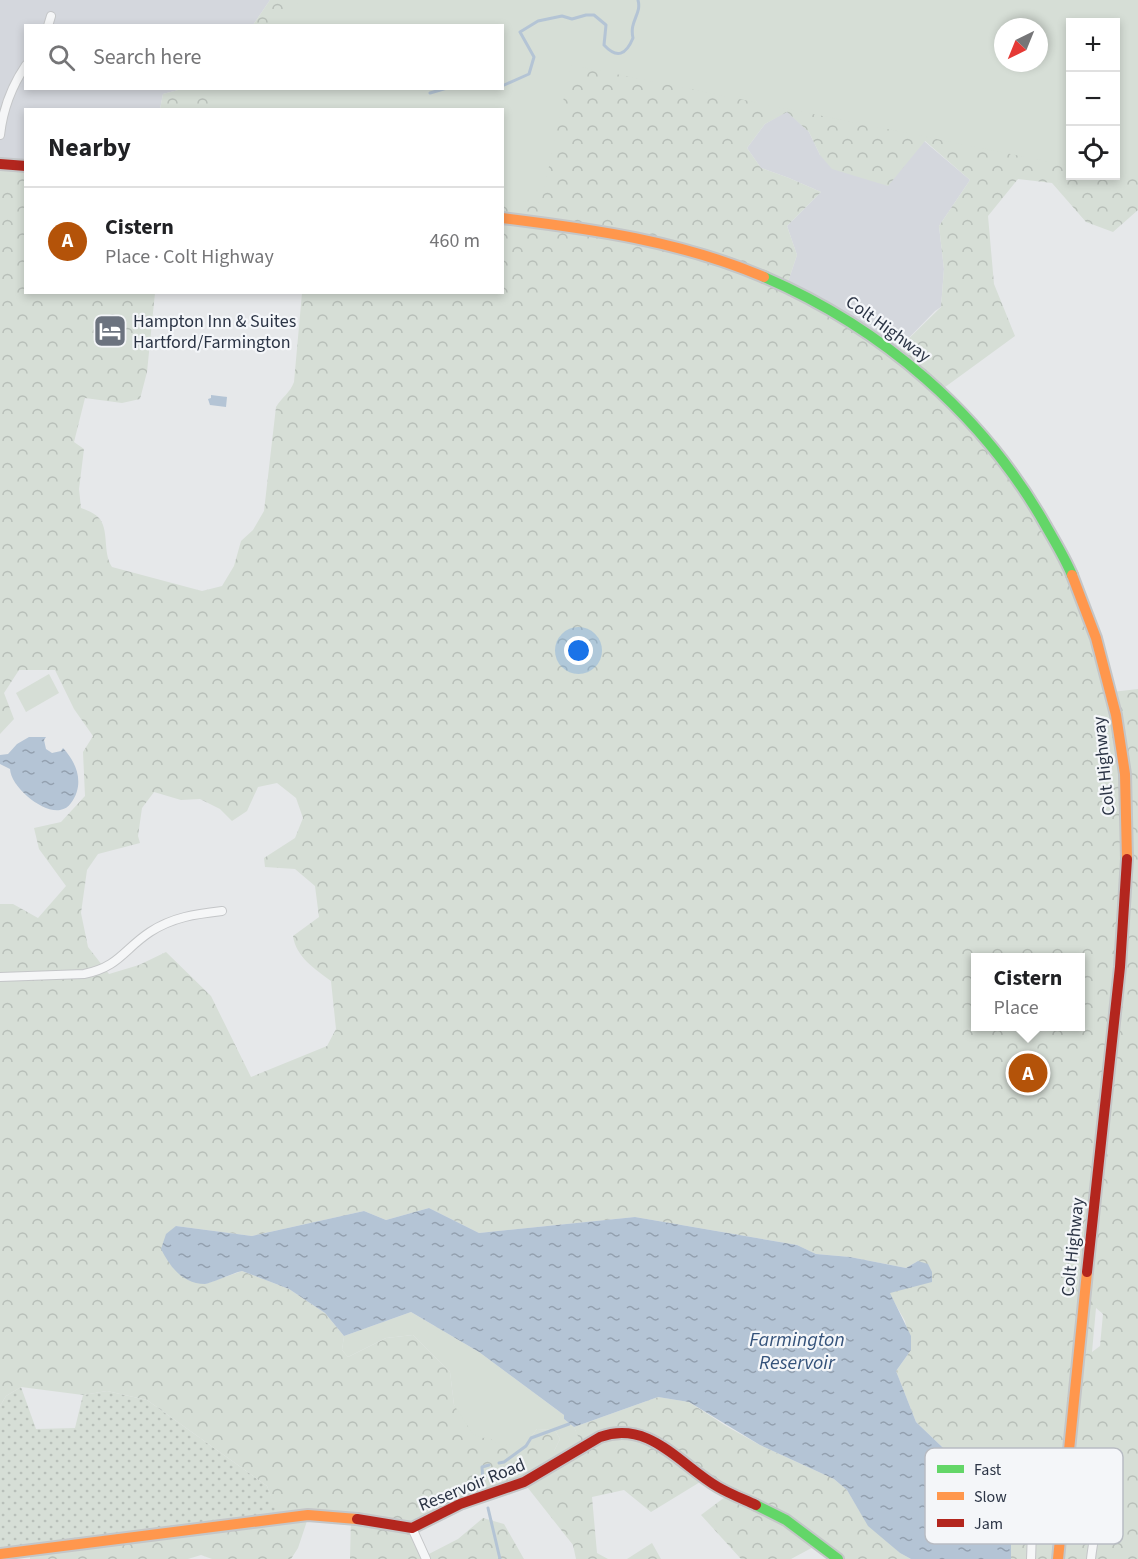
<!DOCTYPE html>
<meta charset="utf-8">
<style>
body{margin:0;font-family:"Source Sans 3",sans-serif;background:#f2f2f2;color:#202124}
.controls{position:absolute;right:18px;top:18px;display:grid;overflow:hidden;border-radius:0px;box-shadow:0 3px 9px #0003}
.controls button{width:54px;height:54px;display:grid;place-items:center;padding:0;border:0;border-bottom:2px solid #e0e0e0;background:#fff;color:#202124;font:30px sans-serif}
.compass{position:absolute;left:994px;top:18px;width:54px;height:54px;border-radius:50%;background:#fff;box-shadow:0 3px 9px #0003;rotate:223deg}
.you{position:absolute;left:579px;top:651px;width:21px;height:21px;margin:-15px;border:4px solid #fff;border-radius:50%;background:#1a73e8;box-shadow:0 0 0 9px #1a73e833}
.badge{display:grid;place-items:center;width:39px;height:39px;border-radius:50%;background:#b45309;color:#fff;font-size:20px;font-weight:700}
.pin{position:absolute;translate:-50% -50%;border:3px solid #fff;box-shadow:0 2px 6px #0006}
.popup{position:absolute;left:971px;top:953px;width:114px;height:78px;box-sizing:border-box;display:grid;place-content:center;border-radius:0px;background:#fff;filter:drop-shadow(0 2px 4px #0005);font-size:20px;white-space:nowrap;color:#757577}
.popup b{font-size:22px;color:#202124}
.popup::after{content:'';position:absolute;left:50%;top:100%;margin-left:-12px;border:12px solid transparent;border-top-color:#fff}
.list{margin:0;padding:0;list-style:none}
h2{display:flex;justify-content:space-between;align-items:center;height:78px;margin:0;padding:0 24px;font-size:26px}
h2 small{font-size:20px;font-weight:400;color:#757577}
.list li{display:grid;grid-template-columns:39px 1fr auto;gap:18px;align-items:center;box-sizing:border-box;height:108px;padding:0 24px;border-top:2px solid #e0e0e0}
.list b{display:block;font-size:22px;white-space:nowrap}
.list p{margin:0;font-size:20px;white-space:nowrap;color:#757577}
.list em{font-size:20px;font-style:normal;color:#757577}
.icon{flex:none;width:33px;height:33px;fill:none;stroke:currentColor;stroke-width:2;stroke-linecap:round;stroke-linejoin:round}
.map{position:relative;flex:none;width:1138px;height:1559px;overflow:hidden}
.search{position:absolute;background:#fff;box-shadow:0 3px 9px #0003;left:24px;top:24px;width:480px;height:66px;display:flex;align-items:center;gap:15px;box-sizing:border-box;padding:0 21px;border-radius:0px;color:#757577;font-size:22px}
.panel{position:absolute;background:#fff;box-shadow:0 3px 9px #0003;left:24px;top:108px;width:480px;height:186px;border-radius:0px}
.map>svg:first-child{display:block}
.built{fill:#d4d7dd}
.grass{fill:url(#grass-dots)}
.forest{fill:url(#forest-crowns);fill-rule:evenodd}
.park{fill:#d6ded6;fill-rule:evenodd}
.water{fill:url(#water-ripples)}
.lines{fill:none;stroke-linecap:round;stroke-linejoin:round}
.stream{stroke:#b4c4d5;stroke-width:3}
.street-casing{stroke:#c4c6c8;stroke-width:10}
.fast-casing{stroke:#c4c6c8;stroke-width:14}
.slow-casing{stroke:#c4c6c8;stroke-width:14}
.jam-casing{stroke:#c4c6c8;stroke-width:14}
.street{stroke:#f5f6f7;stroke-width:8}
.fast{stroke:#63d668;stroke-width:10}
.slow{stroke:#ff974d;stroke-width:10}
.jam{stroke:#b3261e;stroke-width:10}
.labels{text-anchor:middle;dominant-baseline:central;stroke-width:4.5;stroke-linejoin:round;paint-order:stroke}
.poi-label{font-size:18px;fill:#2b3445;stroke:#f4f6f9;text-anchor:start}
.street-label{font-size:18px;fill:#2b3445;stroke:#f4f6f9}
.water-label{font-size:20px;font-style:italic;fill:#34527a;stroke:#f4f6f9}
.key{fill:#f4f6f9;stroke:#b8bcc3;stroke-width:1.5}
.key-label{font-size:16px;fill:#2b3445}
</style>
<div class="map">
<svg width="1138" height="1559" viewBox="0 0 1138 1559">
<defs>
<pattern id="grass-dots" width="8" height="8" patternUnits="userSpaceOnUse" patternTransform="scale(1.5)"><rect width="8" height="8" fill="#d6ded6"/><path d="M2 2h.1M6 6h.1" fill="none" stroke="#b8bfb9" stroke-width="1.8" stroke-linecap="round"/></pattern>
<pattern id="forest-crowns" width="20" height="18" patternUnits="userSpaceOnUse" patternTransform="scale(1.5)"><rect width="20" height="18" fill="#d6ded6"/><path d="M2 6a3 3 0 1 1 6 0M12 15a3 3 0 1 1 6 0" fill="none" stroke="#b8bfb9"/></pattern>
<pattern id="water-ripples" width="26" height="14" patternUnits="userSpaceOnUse" patternTransform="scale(1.5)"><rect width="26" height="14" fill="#b4c4d5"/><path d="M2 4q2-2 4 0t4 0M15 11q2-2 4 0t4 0" fill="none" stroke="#93a0af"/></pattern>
</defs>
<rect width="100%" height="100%" fill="#e6e8ea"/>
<path class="built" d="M0 0H270L253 25 26 26V88L182 89 163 94 160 109 26 110 25 166 0 164V135L3 114 0 112Z
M787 111 809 132 820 155 924 141 970 180 939 226 944 269 941 307 935 311 896 351 787 285 797 255 787 226 821 192 789 178 761 168 747 148 765 124Z"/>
<path class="grass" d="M21 1387 36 1429 75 1428 83 1395 107 1391 147 1400 267 1486 280 1518 0 1554V1406L6 1396Z"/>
<path class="forest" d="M270 0H1138V210L1113 232 1086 222 1052 183 1018 179 988 216 994 284 1015 336 941 390 1042 516 1112 692 1138 689V1559H1011V1522L1002 1499 962 1466 916 1422 896 1371 911 1350 905 1321 889 1293 918 1261 906 1268 850 1257 816 1254 797 1245 635 1217 479 1233 429 1208 386 1220 364 1211 252 1236 176 1226 205 1284 242 1271 289 1289 325 1313 344 1336 342 1350 348 1357 386 1338 413 1335 450 1372 454 1405 489 1437 527 1442 537 1429 555 1430 560 1439 554 1451 582 1448 574 1427 658 1397 689 1402 726 1426 760 1445 834 1479 847 1490 865 1520 900 1553 911 1559H827L832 1555 819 1544 791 1559H741L701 1515 729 1494 705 1479 651 1512 624 1490 592 1497 597 1553 608 1559H576L573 1545 524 1483 413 1528 425 1556 458 1539 483 1518 504 1524 524 1559H350L351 1518 309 1515 298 1548 291 1559H212L201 1555 188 1559H30V1549L279 1518 267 1486 147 1400 107 1391 83 1395 21 1387 6 1396 0 1406V904H13L38 918 66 886 39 849 34 828 61 822 85 796 83 752 93 736 74 709 55 670H19L4 693 14 719 0 734V164L25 166 26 292 155 293 147 372 140 399 122 403 85 398 74 442 84 449 79 489 81 508C87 510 94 513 98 517 110 529 102 552 112 567L202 591 222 586 234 566 241 541 253 530 264 511 276 407C282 397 290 393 294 382L302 293 502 292V110L160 109 163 94 182 89 502 88V26L253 25ZM1070 22H1116V176H1070ZM1003 27H1039V63H1003ZM787 112 809 132 820 155 832 169 888 186 925 141 970 180 939 226 944 269 941 307 896 351 787 285 797 255 787 226 821 192 789 178 761 168 747 148 765 124ZM277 783 296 798 303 818 295 838 264 858 265 867 295 869 315 886 319 917 293 936C296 957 315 969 331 981L336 1029 327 1046 251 1077 211 996 166 952 139 965 109 974 88 947 81 913 87 870 98 854 140 843 138 836 142 808 154 792 181 800 200 799 220 809 232 821 247 811 258 787ZM976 958H1080V1026H976ZM1096 1308 1103 1314 1100 1346 1092 1352Z
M652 1543 661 1559H627Z"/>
<path class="park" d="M300 0H1138V178L1116 174V22H1070V166L571 65 541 203 503 199 502 110 204 109 223 89 502 88V26L277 25ZM1003 27H1039V63H1003Z
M49 674 59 693 26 712 16 693Z
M411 1312 479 1352 564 1415V1419L574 1427 583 1448 550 1469 554 1451 560 1439 555 1430 537 1429 527 1442C514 1444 498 1449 489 1437L483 1438 473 1434 454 1405 450 1372 413 1335 386 1338 348 1357 342 1350 344 1336Z"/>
<path class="water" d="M211 395 227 397 226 407 210 405 208 399 211 398Z
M29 737H46L44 740 46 749 52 753 61 751 63 748C77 763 85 784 71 803 68 807 65 809 60 810 42 813 11 787 10 769L0 764V755L8 754 17 744Z
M429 1208 479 1233 635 1217 797 1245 816 1254 850 1257 906 1268 918 1261 928 1264 932 1272V1282L890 1293 911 1336V1350L896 1371 916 1422 962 1466 1002 1499 1011 1522V1559H911L900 1553 868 1526 847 1490 834 1479 760 1445 689 1402 658 1397 574 1427 564 1419V1415L479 1352 411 1312 344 1336 325 1313 289 1289 242 1271C233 1273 212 1283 205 1284 183 1284 170 1267 161 1249L166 1234 176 1226 252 1236 364 1211 386 1220Z"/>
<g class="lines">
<path class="stream" d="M502 86 529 74 534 57 520 32 538 21 562 16 572 19 586 15H594L606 25 604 45C617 59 626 55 633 38 629 21 642 14 638 0
M494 88H495
M430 93 447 88
M499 1463 504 1462 526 1446 531 1438 569 1424
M483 1483 482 1467 489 1465
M488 1508 500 1559"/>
<defs>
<path id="street" d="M48 26 51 16
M0 135C3 108 11 87 26 65
M0 977 84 974C119 967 124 949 150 932 173 917 196 914 222 911
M412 1528 426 1559
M1031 1559C1032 1541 1031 1510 1039 1495 1045 1484 1054 1481 1066 1482 1111 1486 1094 1527 1091 1559"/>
<path id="fast" d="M764 277C882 328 983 414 1046 526 1055 542 1065 558 1072 575
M756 1505 786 1520 838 1559"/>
<path id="slow" d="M502 218C592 229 680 241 764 277
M1072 575 1096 638 1116 715 1125 774 1127 859
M0 1554 308 1515 357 1519
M1058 1559 1087 1272"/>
<path id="jam" d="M0 164 26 166
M1087 1272 1120 967 1127 859
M357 1519 412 1528 460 1504 524 1482 600 1437C649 1419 680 1465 718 1487 730 1494 743 1499 756 1505"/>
</defs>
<use href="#street" class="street-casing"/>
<use href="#fast" class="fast-casing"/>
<use href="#slow" class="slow-casing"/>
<use href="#jam" class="jam-casing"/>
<use href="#street" class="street"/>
<use href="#fast" class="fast"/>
<use href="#slow" class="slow"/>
<use href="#jam" class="jam"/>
</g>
<defs>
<symbol id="hotel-square" viewBox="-11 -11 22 22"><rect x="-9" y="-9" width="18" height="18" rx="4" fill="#6c737f" stroke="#f4f6f9"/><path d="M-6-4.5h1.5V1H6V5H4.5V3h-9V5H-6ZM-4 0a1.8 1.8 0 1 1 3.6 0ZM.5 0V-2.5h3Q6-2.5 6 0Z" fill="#fff"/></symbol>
</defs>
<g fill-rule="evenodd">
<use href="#hotel-square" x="91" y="312" width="38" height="38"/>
</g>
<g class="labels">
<g class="poi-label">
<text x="133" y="321">Hampton Inn &amp; Suites<tspan x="133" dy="21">Hartford/Farmington</tspan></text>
</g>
<g class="street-label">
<text transform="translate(888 329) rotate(36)">Colt Highway</text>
<text transform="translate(1104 766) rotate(-96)">Colt Highway</text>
<text transform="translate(1073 1247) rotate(-84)">Colt Highway</text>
<text transform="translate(472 1485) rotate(-22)">Reservoir Road</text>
</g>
<g class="water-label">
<text x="797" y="1340">Farmington<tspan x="797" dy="23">Reservoir</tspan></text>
</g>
</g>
<rect x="925" y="1448" width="198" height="96" rx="9" class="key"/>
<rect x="937" y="1465" width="27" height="8" fill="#63d668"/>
<rect x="937" y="1492" width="27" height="8" fill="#ff974d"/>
<rect x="937" y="1519" width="27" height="8" fill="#b3261e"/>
<g class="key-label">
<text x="974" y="1475">Fast</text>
<text x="974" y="1502">Slow</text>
<text x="974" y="1529">Jam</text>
</g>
</svg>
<div class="controls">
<button>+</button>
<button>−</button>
<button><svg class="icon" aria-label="locate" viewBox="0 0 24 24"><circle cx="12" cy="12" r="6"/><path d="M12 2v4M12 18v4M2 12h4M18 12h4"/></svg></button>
</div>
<svg class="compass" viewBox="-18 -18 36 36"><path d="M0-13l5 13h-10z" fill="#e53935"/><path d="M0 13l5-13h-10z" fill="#757577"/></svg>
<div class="you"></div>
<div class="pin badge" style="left:1028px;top:1073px">A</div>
<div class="popup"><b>Cistern</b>Place</div>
<div class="search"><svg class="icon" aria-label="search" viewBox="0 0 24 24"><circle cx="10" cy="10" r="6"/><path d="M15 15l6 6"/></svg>Search here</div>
<section class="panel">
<h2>Nearby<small></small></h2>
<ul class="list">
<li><span class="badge">A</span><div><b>Cistern</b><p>Place · Colt Highway</p></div><em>460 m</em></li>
</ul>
</section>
</div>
